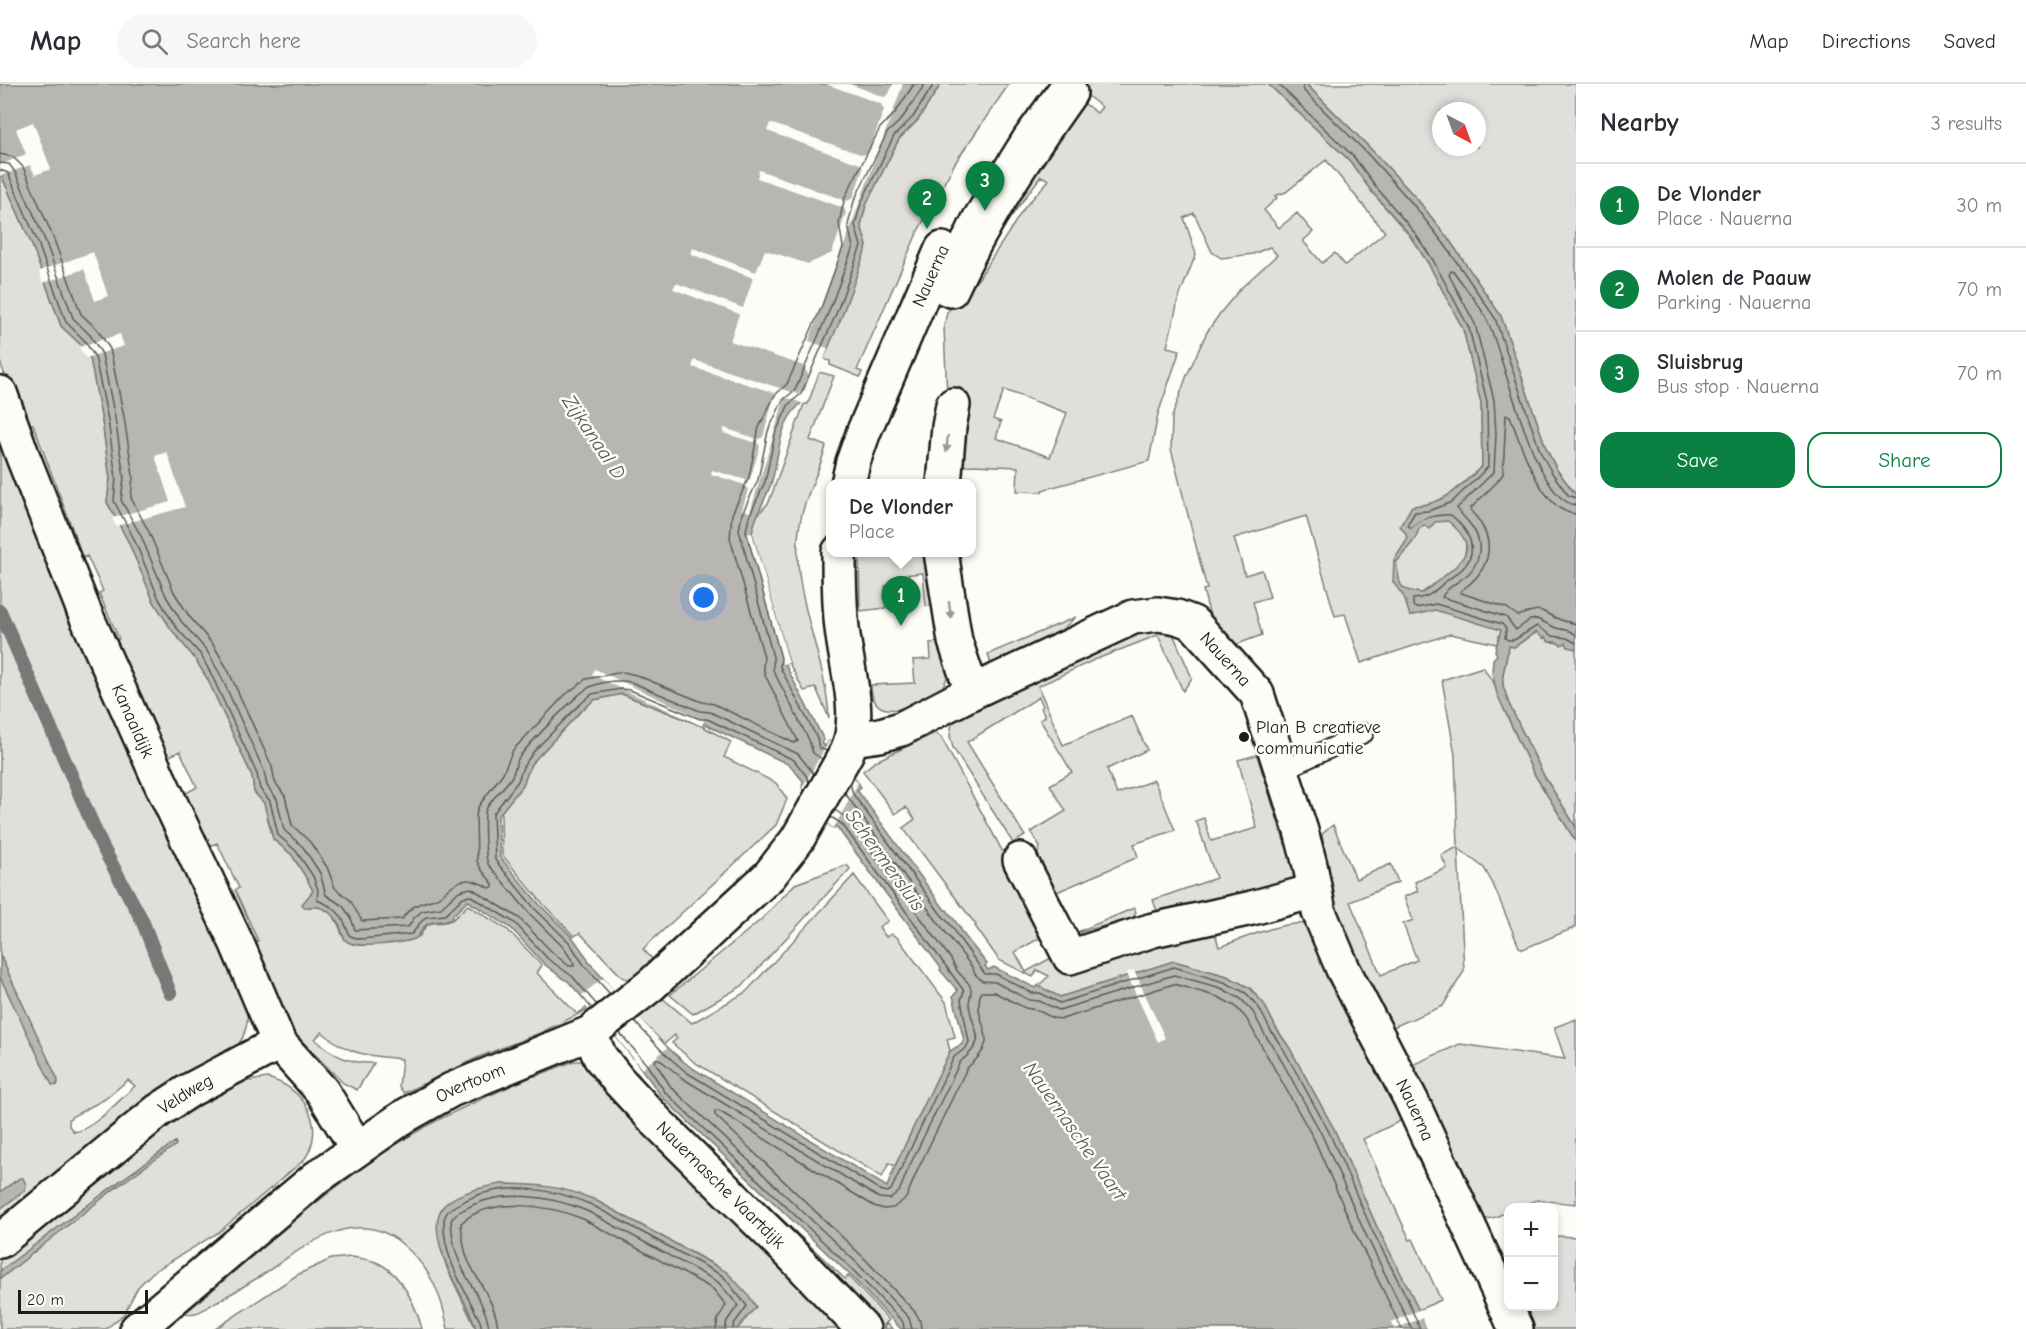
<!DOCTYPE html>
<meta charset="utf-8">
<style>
body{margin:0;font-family:"Comic Neue",sans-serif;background:#f7f7f7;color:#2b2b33}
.controls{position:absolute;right:18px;bottom:18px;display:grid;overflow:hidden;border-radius:12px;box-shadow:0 3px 9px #0003}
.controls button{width:54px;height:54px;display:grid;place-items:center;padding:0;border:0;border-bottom:2px solid #e1e1e2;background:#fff;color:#2b2b33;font:30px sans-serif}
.compass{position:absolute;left:1432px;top:18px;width:54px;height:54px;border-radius:50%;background:#fff;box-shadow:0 3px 9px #0003;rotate:139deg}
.scale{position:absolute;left:18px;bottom:15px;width:130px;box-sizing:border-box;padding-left:6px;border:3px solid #1c1c1c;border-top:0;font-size:16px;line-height:21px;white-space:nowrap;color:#1c1c1c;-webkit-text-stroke:4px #fdfcf7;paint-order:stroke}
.you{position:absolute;left:704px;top:514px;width:21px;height:21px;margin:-15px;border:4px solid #fff;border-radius:50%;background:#1a73e8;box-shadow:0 0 0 9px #1a73e833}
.badge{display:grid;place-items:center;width:39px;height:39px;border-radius:50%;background:#0b8043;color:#fff;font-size:20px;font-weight:700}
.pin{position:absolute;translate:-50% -50px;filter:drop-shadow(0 2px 3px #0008)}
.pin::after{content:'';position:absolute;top:32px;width:21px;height:18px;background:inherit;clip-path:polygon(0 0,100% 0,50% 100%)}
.popup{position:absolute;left:826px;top:395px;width:150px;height:78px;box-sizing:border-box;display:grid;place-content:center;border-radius:12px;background:#fff;filter:drop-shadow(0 2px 4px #0005);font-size:20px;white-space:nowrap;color:#7c7c81}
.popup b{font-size:22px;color:#2b2b33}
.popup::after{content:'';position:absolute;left:50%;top:100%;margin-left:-12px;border:12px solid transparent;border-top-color:#fff}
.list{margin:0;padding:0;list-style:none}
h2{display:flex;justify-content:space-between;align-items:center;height:78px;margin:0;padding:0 24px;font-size:26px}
h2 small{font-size:20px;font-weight:400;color:#7c7c81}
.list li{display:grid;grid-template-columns:39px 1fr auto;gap:18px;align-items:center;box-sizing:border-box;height:84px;padding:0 24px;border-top:2px solid #e1e1e2}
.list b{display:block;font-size:22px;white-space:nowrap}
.list p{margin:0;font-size:20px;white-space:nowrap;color:#7c7c81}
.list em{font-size:20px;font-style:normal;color:#7c7c81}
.actions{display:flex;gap:12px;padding:18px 24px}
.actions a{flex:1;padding:14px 0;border:2px solid #0b8043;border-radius:18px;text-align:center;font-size:21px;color:#0b8043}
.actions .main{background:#0b8043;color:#fff}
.icon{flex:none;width:33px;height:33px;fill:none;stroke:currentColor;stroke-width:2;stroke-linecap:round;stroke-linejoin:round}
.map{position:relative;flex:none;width:1576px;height:1245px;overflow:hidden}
header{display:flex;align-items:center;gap:36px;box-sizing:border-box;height:84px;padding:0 30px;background:#fff;border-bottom:2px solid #e1e1e2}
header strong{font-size:28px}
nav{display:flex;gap:33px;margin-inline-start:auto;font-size:21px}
.search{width:420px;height:54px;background:#f7f7f7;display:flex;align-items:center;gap:15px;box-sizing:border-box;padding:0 21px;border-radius:33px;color:#7c7c81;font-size:22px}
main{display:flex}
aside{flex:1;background:#fff}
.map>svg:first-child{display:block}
.green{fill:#e0dfdb;stroke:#7e7e7c;stroke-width:1.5;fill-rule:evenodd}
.water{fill:#b7b6b2;stroke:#797876;stroke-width:1.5;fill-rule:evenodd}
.pier{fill:#fdfcf7}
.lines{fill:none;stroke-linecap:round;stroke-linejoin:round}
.shore{stroke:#5a5a58;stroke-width:1.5}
.stream{stroke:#797876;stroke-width:14}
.lane-casing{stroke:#1c1c1c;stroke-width:22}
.street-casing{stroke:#1c1c1c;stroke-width:38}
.secondary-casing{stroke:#1c1c1c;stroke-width:38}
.lane{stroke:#fdfcf7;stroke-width:18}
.street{stroke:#fdfcf7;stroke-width:33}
.secondary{stroke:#fdfcf7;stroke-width:33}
.oneway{fill:#989794}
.poi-dot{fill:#1c1c1c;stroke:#fdfcf7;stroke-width:2}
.labels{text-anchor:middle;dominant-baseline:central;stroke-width:5;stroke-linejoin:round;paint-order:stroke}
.street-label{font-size:18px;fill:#1c1c1c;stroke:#fdfcf7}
.poi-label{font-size:18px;fill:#1c1c1c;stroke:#fdfcf7;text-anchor:start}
.water-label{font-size:20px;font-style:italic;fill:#5a5a58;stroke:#fdfcf7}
</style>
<header>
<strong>Map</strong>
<div class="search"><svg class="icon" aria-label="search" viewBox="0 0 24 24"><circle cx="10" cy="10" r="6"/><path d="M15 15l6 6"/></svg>Search here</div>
<nav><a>Map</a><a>Directions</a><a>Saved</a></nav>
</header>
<main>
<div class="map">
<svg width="1576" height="1245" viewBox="0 0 1576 1245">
<rect width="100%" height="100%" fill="#fdfcf7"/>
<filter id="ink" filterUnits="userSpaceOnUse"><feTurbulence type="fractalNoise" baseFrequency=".0167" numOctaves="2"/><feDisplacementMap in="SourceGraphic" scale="12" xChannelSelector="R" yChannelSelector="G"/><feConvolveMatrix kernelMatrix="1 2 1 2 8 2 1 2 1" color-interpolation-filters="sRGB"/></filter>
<g filter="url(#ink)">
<path class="green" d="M941 0H1009L955 79 934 118 918 147 857 286 862 288 860 293 830 281V277L823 275 867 162 861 141 866 121 899 55 918 36Z
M1072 0H1268L1349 76 1372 108 1409 151 1428 179 1463 245 1481 319 1482 382 1449 412 1466 460 1465 471 1459 481 1501 546 1497 560 1450 550 1361 579 1345 530 1335 532 1306 432 1234 454 1245 491 1262 486 1270 513 1253 518 1262 551 1232 562 1212 540 1203 506 1207 505 1171 365 1172 333 1187 291 1207 248 1221 228 1241 204 1277 171 1270 163 1253 170 1221 174 1212 168 1194 129 1184 134 1196 170 1179 213 1167 263 1180 266 1158 330 1149 377 1042 406V408L1017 407 1018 383 974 381 963 382 955 375 964 332 969 320 947 315 944 243 947 228 979 194 1025 123 1049 96 1041 92 991 160 1070 9 1097 29 1102 23ZM1326 76 1385 148 1345 181 1335 169 1322 179 1303 157 1313 148 1297 129 1279 144 1264 126 1277 114 1275 112 1286 108ZM1004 306 1067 329 1050 373 996 354 1001 338 993 335Z
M1306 0H1576V411L1557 386 1546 364 1501 232 1450 157 1417 115 1368 62ZM1441 27H1477V63H1441Z
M0 88 32 161 61 242 80 260 90 274 102 337 110 395 107 418 128 457 154 518 196 575 208 596 252 692 254 708 264 719 273 755 292 771 307 795 313 807 306 816 305 824C326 818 338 834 342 851L359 861 408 857 420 852C430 830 437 844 453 835 458 831 463 825 468 821L508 846 542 881 537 889 577 930 586 924 587 926 542 948 479 973 404 1009 399 1003 402 975C367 971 350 972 322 948L315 955C331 971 351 980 374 979L357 1006 343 999 291 946 250 861 258 857 235 806 239 804 217 759 204 765 179 713 197 703 180 667 162 676 109 560 119 555 99 509 103 507 87 472 75 477 71 467 79 463 33 340 24 343 0 278Z
M819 288 834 292 810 356 826 362C819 390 803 414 799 445 790 509 826 571 829 634L816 604 804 607 789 579 752 449 754 435 769 418 804 320H808Z
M0 339 247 913C248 934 249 948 235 965L0 1143V1125L25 1106 20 1094 0 1108V893L57 1001 58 999 0 871ZM128 996 135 1002C120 1015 93 1046 74 1048L69 1042V1036L71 1033 105 1015Z
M859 469H931L935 521 926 522 923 489 902 491V502H885L886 524 860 527Z
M1076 533 1057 550 991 581 988 570Z
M1148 547 1173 550 1192 594 1183 607 1158 551 1094 576 1038 602 1063 661 1132 632 1147 666 1107 685 1117 710 1154 696 1175 746 1134 760 1138 773 1057 808 1075 849 1134 824 1136 828 1133 834 1070 851 1036 776 1040 763 1031 748 1066 727 1050 701 1072 688 1040 636 1045 632 1041 624 1043 622 1039 613 967 658 1025 752 1013 759 953 664 950 652 952 639 1117 556Z
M1537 548 1545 552 1549 558 1566 559 1576 565V743L1544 692 1509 620 1503 602V590L1509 562 1514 563Z
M941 558 949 588C947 594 945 600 941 605 930 617 888 635 876 619 872 614 871 607 871 601L915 599 913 576 931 575 930 559Z
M1483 583 1493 598 1506 630 1533 688 1576 758V843L1523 865 1519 863 1493 800 1484 784 1458 764 1464 887 1443 922 1393 943 1386 941 1330 821 1322 750 1333 741 1356 795 1391 780 1398 798 1350 818 1381 891 1417 876 1403 840 1413 836 1404 813 1418 807 1415 798 1447 784 1441 771 1458 763 1455 671 1442 596Z
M622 610 702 642 731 658 724 673 776 699 787 715 776 741 643 865 655 878 629 896 622 893 580 849 574 852 543 820 502 771 501 732 502 725 526 693 531 680 580 628 594 616Z
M935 649 941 653 1047 850 1015 868 1026 888 1058 870 1214 845 1219 863C1246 854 1278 838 1306 840L1393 1007 1402 1036 1363 1055 1410 1156 1413 1155 1441 1216 1418 1226 1376 1141 1334 1045 1289 963 1276 944 1264 920 1250 904 1227 892 1174 877 1060 913 1038 902 1049 892 1037 886 1033 893 999 876 975 842 976 841 903 744 915 735 906 723 895 730 863 687 876 677Z
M1257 671 1285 760 1292 758 1298 789 1295 795 1160 835 1153 816 1216 794 1197 739 1195 737 1204 734 1211 757 1257 744 1238 676Z
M847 781 850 785 742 902 693 930 670 911 763 834 795 800Z
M854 791 888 837 879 843 886 853 891 850 897 853 946 918 955 953 947 955 950 967 895 1082 889 1079 882 1093 694 978 672 959 677 954 675 951 664 960 639 934 661 913 692 939 746 908Z
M1576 935V1120L1538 1116 1516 1123 1508 1124V1127L1496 1133 1482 1136 1405 984 1460 960 1565 975 1555 946V943Z
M574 977H581L588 981 848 1245H737L755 1223 715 1181 593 1115 468 1108 443 1124 441 1165 447 1184 476 1245H448C441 1209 430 1183 401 1159 354 1120 301 1165 262 1191 246 1201 230 1211 214 1219 205 1225 196 1232 185 1229 255 1171 323 1107 400 1058 442 1031 489 1012 535 991L536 992Z
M637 989 656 1015 845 1195 848 1192 889 1236 882 1243 883 1244 887 1240 893 1245H874L632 993Z
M267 994C304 1003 328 1042 304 1076L219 1148 153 1188 138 1203 124 1230 106 1245H0V1195L54 1151 176 1058 120 1097 0 1187V1170L159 1039 237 999Z
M1554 1152 1576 1153V1245H1527L1517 1223 1554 1222Z
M352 1173C362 1175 371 1175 380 1180 402 1191 416 1222 422 1245H215L297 1191 331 1175Z"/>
<path class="water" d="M0 0H941L918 36 899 55 866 121 861 141 867 162 842 232 806 315C776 338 781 368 771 400 765 417 755 431 752 449L789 579 785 580 824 656 822 658 825 663 829 657 861 703 857 706 945 826H947L961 845 960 846 987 880 985 882 988 886 994 883 1035 904 1038 902 1060 913 1174 877 1227 892 1250 904 1264 920 1276 944 1289 963 1334 1045 1376 1141 1411 1209 1427 1245H901L849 1190 661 1012C633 971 600 933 567 896H565L544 880 511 844 468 817 452 832 453 835C445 838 435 836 428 840 421 843 421 851 415 855 402 859 359 865 348 858 342 855 342 848 340 842 334 828 320 819 305 824L302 820 313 807 307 795 292 771 273 755 264 719 254 708 252 692 208 596 195 575 171 545 154 518 128 457 107 418 110 395 102 337 90 274 80 260 61 242 32 161 0 88ZM622 610 702 642 704 640 790 681 803 697 802 704 830 742 834 744 836 742 941 884 940 886 958 907 953 912 964 956 962 960 950 967 895 1082 887 1103 689 982C652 952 620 914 588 877V875L573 854 540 821 500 773 498 732 523 701 531 680 580 628 594 616Z
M1268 0H1306L1368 62 1417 115 1450 157 1501 232 1546 364 1557 386 1576 411V565L1568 563 1566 559 1561 561 1556 558H1549L1545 553 1543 554 1536 548 1514 563 1509 562 1503 590V602L1509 620 1544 692 1576 743V758L1533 688 1497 610 1492 589 1493 575 1497 571 1495 567 1501 546 1435 526 1410 532 1404 513 1393 498 1394 476 1407 456 1406 450 1400 442 1412 422C1444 421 1460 403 1482 382L1481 319 1463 245 1428 179 1410 151 1372 108 1349 76ZM1448 437C1455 443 1464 451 1466 460 1471 477 1434 499 1422 509 1394 506 1402 500 1396 479L1415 455 1419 445 1424 441 1429 445 1435 438Z
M0 871 58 996 57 1001H52L0 893Z
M175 1058 176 1061 119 1101 0 1195V1187L120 1097Z
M20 1094H23L26 1101 25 1106 0 1125V1108Z
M501 1100C535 1100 561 1102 593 1115L727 1188 749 1212 756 1223 737 1245H476C473 1232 465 1219 459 1207 449 1188 428 1145 442 1124 453 1109 483 1103 501 1100Z"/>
<path class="pier" d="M826 0H850L884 13 889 10 893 0H903L809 257 828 264 824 275 826 276 821 288H819L807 317 804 320 785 313 750 428 742 426 748 405 745 401 711 390 712 386 746 396 750 395 760 362 757 359 723 349 724 344 758 355 763 353 775 309 692 283 694 276 798 310 805 306 809 293 804 282 730 257 739 230 673 205 676 199 743 224 753 194 691 170 693 164 756 188 765 166 808 180 832 169 846 129 844 124 757 94 759 86 847 117 853 114 863 85 860 80 767 47 770 39 863 71 868 69 884 26 881 20Z
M33 38 51 85 35 91 30 81 0 92V81L26 70 16 45Z
M93 168 108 212 95 217 84 185 43 199 39 187Z
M120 250 124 262 86 274 79 263Z
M167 368 185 423 116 442 112 434 170 418 155 372Z
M752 449 763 487 789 579 782 580 746 450Z
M595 585 704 636 702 642 592 591Z
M829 657 858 699 834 744 830 742 802 704Z
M1134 886 1165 954 1158 958 1126 889Z
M603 894 667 964 642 985 582 911Z
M1421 1225 1430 1245H1427L1422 1234 1395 1245 1391 1238Z"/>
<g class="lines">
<path class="shore" d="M1278 0 1353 72 1377 104 1414 148 1433 176 1469 244 1487 318 1488 383 1452 418 1428 427 1415 428 1407 441 1411 444C1421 434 1437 430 1451 431 1467 445 1480 464 1464 483 1460 488 1454 491 1449 495 1435 505 1432 514 1413 515V522L1416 524 1436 520 1502 540 1506 545 1505 554 1508 556H1514L1537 542 1552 552 1567 554 1576 559
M1302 0 1304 7 1364 66 1412 119 1445 161 1495 234 1540 367 1552 389 1568 411 1576 414
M0 70 13 73 23 83 53 153 81 230 97 245 110 265 124 333 133 392 131 414 149 448 174 508 189 532 214 562 228 586 272 683 275 698 285 712 292 741 310 758 327 783 335 804 350 816 362 837 402 835C412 820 419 820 434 815 439 814 442 810 446 807 461 792 472 794 489 804L493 803V800L481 785 477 777 476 732 478 723 503 689 513 666 565 611 586 595 623 588 636 591 702 618 714 620 794 659 798 657 765 591 763 582 764 573 730 454 732 430 749 393 759 343 775 311 787 300 821 224 843 163 839 139 845 113 880 44 895 29 914 0
M0 79 9 80 15 88 45 156 73 234 90 251 102 270 115 334 124 393 121 416 141 452 166 512 181 537 207 567 220 590 264 687 267 702 277 715 284 746 303 763 320 789 326 811 343 822 351 834 355 846 408 843 414 834 422 827 441 824 459 807 471 804 519 834 553 869 569 882H574V879L563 863 530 830 488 780C485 772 483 734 486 725 492 713 505 704 512 692 515 687 515 681 518 675 525 664 579 607 590 603 602 598 618 596 631 598L700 627 710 628 798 670 814 690
M0 86 8 89 38 159 66 238 84 256 95 273 108 336 116 394 114 417 134 455 159 515 175 542 201 571 213 594 257 690 260 705 270 717 278 751 296 767 313 792 318 806 317 816C329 821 338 825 344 838 347 843 347 847 350 852L360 855 412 850 420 839 426 833 445 831 463 813 471 812 515 839 548 875 572 892 597 921
M1576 421C1535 419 1504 271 1488 238 1480 220 1465 204 1454 188L1451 187 1449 191 1475 240 1494 316 1496 350 1494 388 1457 424C1461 431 1468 436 1472 443 1484 459 1481 482 1463 494 1456 499 1446 504 1442 513L1506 533 1516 546 1530 536 1537 535 1556 544 1570 547 1576 551
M1576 430C1542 429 1520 359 1510 332L1506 331 1503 390 1497 398 1470 425C1473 430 1478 434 1481 440 1497 466 1485 490 1462 506L1461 509 1507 524 1518 532C1546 521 1538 528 1561 536 1566 538 1571 538 1576 540
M827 667 819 664 817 654 780 583 781 574 746 447 749 433 765 398 775 350 789 320 801 310 836 230 861 162 855 141 861 119 894 52 913 33 934 0
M822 675 813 669 809 656 773 586V573L739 446 742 430 758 396 768 347 783 316 795 306 829 227 853 163 848 141 854 117 887 49 901 36 925 0
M850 699 853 710 940 829 954 845 956 850 985 890H996L1032 909H1040L1060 919 1174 883 1224 898 1246 909 1259 924 1271 947 1284 966 1329 1048 1371 1144 1406 1212 1420 1245
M845 709 934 833 972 883 975 890 982 897 995 898 1029 916 1039 917 1059 926 1174 891 1221 904 1241 915 1253 928 1265 951 1278 970 1322 1051 1364 1147 1412 1245
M835 726 848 735 951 875C954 881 956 887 961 891 964 895 968 897 970 902 973 909 969 914 969 920 973 952 990 953 960 978L909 1083 899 1108 890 1115 879 1114 682 994 659 975H656L655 978 671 1003 858 1180 909 1234 912 1245
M610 910 584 881 569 858 535 825 495 776 493 730 518 697 523 683 534 667 576 624 592 610 621 605 630 606 700 635H707L794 676 807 693 809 699
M634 937 663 968 686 988 882 1107 887 1108 891 1106 954 973 966 964 969 958 961 916 964 907 842 740 831 733
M620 949 647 981 665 1008 853 1186 903 1238 904 1245
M482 1245 480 1237C465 1206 443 1174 444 1138 444 1128 452 1123 461 1119 499 1096 551 1104 590 1120L723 1192 747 1222 734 1240 733 1245
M489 1245C488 1224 468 1199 460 1179 454 1166 452 1151 451 1137 454 1130 459 1128 465 1125 501 1104 551 1112 587 1127L718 1198 738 1221 727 1237 725 1245
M498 1245C497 1221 478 1198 468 1176 463 1164 462 1151 461 1139 491 1112 549 1121 583 1135L713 1205 726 1221 718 1235 716 1245
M921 1245 920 1237 916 1229 864 1174 715 1031V1027H719L874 1122 884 1125 893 1124 906 1114 918 1085 967 984C1007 951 970 943 981 908H994L1025 924 1037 926 1053 934 1062 935 1174 900 1218 913 1235 922 1246 934 1314 1055 1356 1151 1402 1245"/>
<path class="stream" d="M0 527 102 762 142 836 170 909"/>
<defs>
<path id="lane" d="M1282 686 1364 649"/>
<g id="street">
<path id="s1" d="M0 309 23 373 84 527 159 695 237 860 279 959 322 1007 357 1064"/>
<path d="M944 400 949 343 953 321"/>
<path d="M941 468 955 557 972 608"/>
<path id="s2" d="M852 655 880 651 901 645 972 608 1133 533 1158 530 1177 533 1193 539 1257 610 1301 747 1310 781 1319 828 1343 885 1411 1016 1516 1245"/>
<path d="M1020 776 1070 873 1153 846 1252 824 1314 807"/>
<path id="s3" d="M590 949 600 973 618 996 657 1038 794 1173 863 1245"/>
<path id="s4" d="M0 1157 158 1027 190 1006 279 959"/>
</g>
<g id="secondary">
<path d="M1066 5 1070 9C1025 72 984 135 951 206L946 204 979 136 1029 56Z"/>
<path d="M848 400 853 378 864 347 942 165"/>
<path id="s5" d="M137 1245 316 1094 405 1032 451 1006 590 949 651 901 769 792 797 756 847 668C863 631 846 583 842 544 839 519 839 493 839 468"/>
</g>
</defs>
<use href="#lane" class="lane-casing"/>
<use href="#street" class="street-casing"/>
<use href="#secondary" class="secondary-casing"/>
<use href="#lane" class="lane"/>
<use href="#street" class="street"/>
<use href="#secondary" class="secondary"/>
</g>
<defs><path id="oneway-solid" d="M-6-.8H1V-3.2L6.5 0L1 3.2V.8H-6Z" transform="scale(1.5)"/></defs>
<g class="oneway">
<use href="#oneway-solid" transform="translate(947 360) rotate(95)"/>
<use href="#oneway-solid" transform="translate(950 526) rotate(82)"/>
</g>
</g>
<circle class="poi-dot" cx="1244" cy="653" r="6"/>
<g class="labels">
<g class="street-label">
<text transform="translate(931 192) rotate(-66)">Nauerna</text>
<text stroke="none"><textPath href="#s2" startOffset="418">Nauerna</textPath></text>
<text stroke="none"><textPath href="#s1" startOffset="354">Kanaaldijk</textPath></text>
<text stroke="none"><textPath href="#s5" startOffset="416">Overtoom</textPath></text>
<text stroke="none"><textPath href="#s4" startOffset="237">Veldweg</textPath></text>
<text stroke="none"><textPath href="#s2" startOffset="912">Nauerna</textPath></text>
<text stroke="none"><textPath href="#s3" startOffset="202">Nauernasche Vaartdijk</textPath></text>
</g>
<g class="poi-label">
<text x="1256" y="643">Plan B creatieve<tspan x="1256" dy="21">communicatie</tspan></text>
</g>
<g class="water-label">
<text transform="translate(594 353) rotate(56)">Zijkanaal D</text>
<text transform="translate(885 776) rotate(54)">Schermersluis</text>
<text transform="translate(1075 1047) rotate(55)">Nauernasche Vaart</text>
</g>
</g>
</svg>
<div class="controls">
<button>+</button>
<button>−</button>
</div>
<svg class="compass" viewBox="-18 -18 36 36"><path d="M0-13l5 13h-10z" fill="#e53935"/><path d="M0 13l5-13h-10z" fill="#7c7c81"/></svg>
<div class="scale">20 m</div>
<div class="you"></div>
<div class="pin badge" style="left:901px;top:542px">1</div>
<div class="popup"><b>De Vlonder</b>Place</div>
<div class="pin badge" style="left:927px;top:145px">2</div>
<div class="pin badge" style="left:985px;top:127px">3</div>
</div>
<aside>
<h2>Nearby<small>3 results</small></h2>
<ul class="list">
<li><span class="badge">1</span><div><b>De Vlonder</b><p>Place · Nauerna</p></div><em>30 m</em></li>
<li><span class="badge">2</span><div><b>Molen de Paauw</b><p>Parking · Nauerna</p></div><em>70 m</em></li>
<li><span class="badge">3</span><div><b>Sluisbrug</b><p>Bus stop · Nauerna</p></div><em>70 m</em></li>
</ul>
<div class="actions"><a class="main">Save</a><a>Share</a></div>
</aside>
</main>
